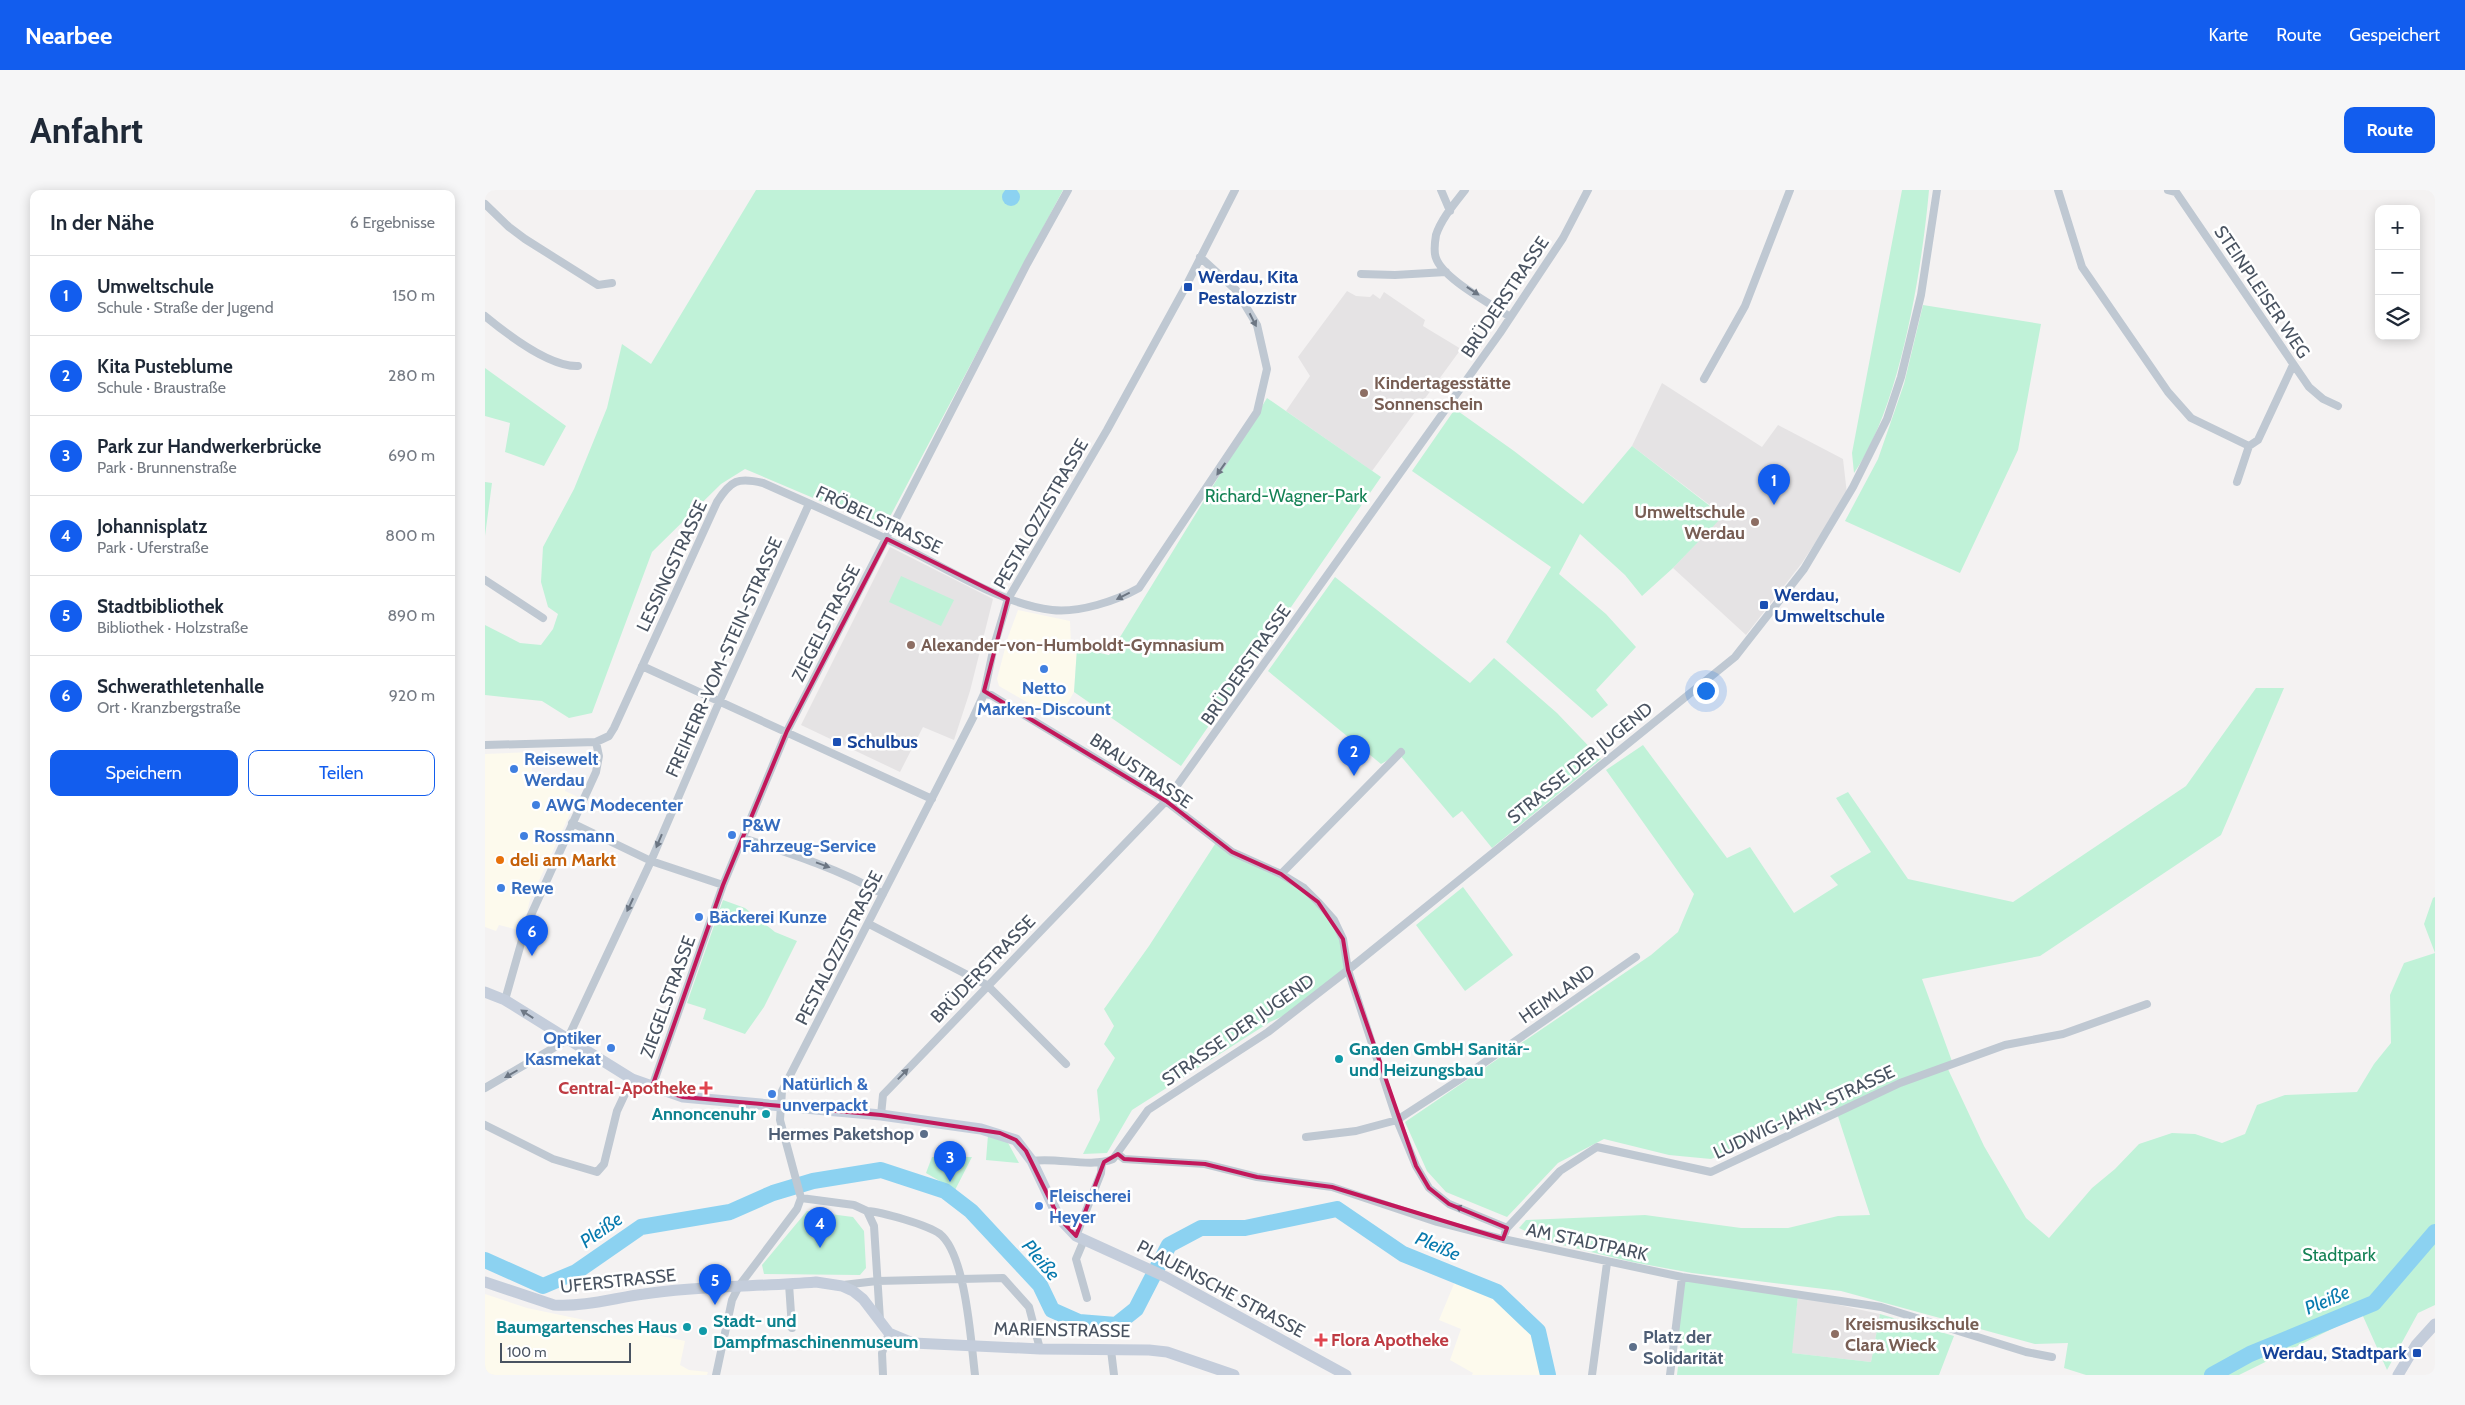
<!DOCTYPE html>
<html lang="de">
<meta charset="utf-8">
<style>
body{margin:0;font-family:Cabin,sans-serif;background:#f6f6f7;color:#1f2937}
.controls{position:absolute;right:15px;top:15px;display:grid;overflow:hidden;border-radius:10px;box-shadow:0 2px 12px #0003}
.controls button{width:45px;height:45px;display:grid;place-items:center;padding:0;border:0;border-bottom:1px solid #e0e1e3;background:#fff;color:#1f2937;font:25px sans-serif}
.scale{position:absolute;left:15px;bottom:12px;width:131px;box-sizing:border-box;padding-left:5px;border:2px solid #495361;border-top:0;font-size:14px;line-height:18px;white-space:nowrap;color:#495361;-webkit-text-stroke:4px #fff;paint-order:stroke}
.you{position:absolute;left:1220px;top:500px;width:18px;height:18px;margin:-12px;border:4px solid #fff;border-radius:50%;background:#1a73e8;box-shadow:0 0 0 8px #1a73e833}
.badge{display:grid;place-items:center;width:32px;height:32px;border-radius:50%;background:#125dee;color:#fff;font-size:16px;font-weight:700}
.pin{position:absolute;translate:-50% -41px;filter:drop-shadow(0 1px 2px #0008)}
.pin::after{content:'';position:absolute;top:26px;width:18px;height:15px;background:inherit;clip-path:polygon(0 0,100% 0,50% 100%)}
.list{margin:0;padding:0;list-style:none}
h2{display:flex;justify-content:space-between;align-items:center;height:65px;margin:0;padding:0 20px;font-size:21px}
h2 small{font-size:16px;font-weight:400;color:#747a83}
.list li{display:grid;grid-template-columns:32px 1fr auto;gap:15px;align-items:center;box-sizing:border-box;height:80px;padding:0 20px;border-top:1px solid #e0e1e3}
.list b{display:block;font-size:19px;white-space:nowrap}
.list p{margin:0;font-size:16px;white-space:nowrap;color:#747a83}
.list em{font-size:16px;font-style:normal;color:#747a83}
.actions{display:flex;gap:10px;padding:15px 20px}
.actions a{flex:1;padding:11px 0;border:1px solid #125dee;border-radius:10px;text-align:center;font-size:18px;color:#125dee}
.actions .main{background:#125dee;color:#fff}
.icon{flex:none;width:28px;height:28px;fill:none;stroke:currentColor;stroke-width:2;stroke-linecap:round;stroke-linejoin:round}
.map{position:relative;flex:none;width:1950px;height:1185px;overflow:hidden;border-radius:10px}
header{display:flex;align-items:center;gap:30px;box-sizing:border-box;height:70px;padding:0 25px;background:#125dee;color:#fff}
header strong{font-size:24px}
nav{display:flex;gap:28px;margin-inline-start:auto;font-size:18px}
.intro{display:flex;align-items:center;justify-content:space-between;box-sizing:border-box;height:120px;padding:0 30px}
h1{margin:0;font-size:35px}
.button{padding:12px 22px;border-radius:10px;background:#125dee;color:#fff;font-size:18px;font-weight:700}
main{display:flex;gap:30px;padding:0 30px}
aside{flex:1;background:#fff;border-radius:10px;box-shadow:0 2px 12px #0003}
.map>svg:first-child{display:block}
.commercial{fill:#fdfaed}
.education{fill:#e5e3e4}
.green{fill:#c0f2d8}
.water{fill:#8cd2f1}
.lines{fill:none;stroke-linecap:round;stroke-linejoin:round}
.river{stroke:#8cd2f1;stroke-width:16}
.street{stroke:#bfc8d2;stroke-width:8}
.secondary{stroke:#c4cddb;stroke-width:11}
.oneway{fill:#6c7683}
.oneway2{fill:#6e7886}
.marked{fill:none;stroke:#c2185b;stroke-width:4;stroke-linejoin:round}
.transit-dot{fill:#1a4fb4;stroke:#fff;stroke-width:2}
.education-dot{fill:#8d6e63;stroke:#fff;stroke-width:2}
.shop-dot{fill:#3f7fe0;stroke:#fff;stroke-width:2}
.food-dot{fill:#e8710a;stroke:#fff;stroke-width:2}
.culture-dot{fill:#0f9aa8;stroke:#fff;stroke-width:2}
.health-dot{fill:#e0444e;stroke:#fff;stroke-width:2}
.service-dot{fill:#5c6f8a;stroke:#fff;stroke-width:2}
.labels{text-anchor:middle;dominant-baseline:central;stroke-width:5;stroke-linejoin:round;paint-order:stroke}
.transit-label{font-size:18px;font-weight:bold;fill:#164399;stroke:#fff;text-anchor:start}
.street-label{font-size:18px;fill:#495361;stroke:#fff}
.education-label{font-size:18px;font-weight:bold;fill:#785e54;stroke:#fff;text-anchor:start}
.park-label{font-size:18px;fill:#148255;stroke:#fff}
.shop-label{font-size:18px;font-weight:bold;fill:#366cbe;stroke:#fff;text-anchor:start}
.food-label{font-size:18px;font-weight:bold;fill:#c56008;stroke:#fff;text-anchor:start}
.culture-label{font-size:18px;font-weight:bold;fill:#0d838f;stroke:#fff;text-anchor:start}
.health-label{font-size:18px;font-weight:bold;fill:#be3a42;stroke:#fff;text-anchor:end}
.service-label{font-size:18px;font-weight:bold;fill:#4e5e75;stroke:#fff;text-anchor:end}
.water-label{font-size:19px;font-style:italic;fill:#077aae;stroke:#fff}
</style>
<header>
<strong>Nearbee</strong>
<nav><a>Karte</a><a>Route</a><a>Gespeichert</a></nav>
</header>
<div class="intro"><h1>Anfahrt</h1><a class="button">Route</a></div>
<main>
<aside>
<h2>In der Nähe<small>6 Ergebnisse</small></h2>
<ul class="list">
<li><span class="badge">1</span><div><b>Umweltschule</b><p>Schule · Straße der Jugend</p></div><em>150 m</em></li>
<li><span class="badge">2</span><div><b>Kita Pusteblume</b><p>Schule · Braustraße</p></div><em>280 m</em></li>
<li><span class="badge">3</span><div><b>Park zur Handwerkerbrücke</b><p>Park · Brunnenstraße</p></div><em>690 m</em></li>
<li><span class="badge">4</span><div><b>Johannisplatz</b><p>Park · Uferstraße</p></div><em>800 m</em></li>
<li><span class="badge">5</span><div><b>Stadtbibliothek</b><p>Bibliothek · Holzstraße</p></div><em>890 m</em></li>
<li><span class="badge">6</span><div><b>Schwerathletenhalle</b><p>Ort · Kranzbergstraße</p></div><em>920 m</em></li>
</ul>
<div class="actions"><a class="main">Speichern</a><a>Teilen</a></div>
</aside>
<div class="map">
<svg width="1950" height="1185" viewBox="0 0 1950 1185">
<rect width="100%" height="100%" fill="#f4f2f2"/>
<path class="commercial" d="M533 420 585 431 586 455 592 458 589 502 573 530 514 496 512 489 523 447Z
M47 562V582L82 593 80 601 93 607 45 710 37 741 14 735 11 741 0 737V564Z
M971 1089 1010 1106 1032 1127 1043 1140 1052 1156 1060 1185H987L988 1183 965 1170 976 1139 954 1130Z
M0 1104 42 1118 200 1151 195 1175 204 1180 223 1182 222 1185H0Z"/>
<path class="education" d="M862 101 871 106 885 107 888 104 895 109 899 102 940 130 938 136 976 159 887 281 801 221 825 186 813 167Z
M1177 193 1277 257 1293 235 1358 269 1362 304 1317 373 1261 445 1188 378 1238 325 1147 256Z
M405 357 508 409 485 501 469 550 438 537 415 582 316 535Z
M1313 1106 1395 1124 1386 1172 1306 1163Z"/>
<path class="green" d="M271 0H578L399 338 260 279 236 294 167 362 107 523 84 528 57 511 0 505V435L35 453 56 455 68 439 73 424 63 417 56 392 58 357 89 299 122 218 137 154 166 174Z
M1417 0H1444C1437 79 1415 218 1369 283L1367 263Z
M1438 115 1556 134 1533 260 1475 383 1360 331 1393 269 1419 194Z
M0 178 81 236 59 276 20 262 25 233 0 226Z
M782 208 896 287 696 576 589 502 592 458 624 465Z
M970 219 1029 261 1098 314 1147 256 1238 326 1188 378 1157 406 1140 385 1095 344 1074 384 1121 424 1151 457 1111 500 1123 515 1107 528 1021 452 1066 377 927 281Z
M0 292 7 293 0 346Z
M416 386 469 410 456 436 404 412Z
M850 387 985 493 1009 468 1072 523 1116 569 1007 658 977 621 968 628 914 564 896 574 783 481Z
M1771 498H1799L1736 645 1555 766 1437 789 1468 874 1462 877 1499 956 1541 1028 1564 1048 1607 998 1630 979 1654 954 1687 943 1710 944 1737 953 1760 944 1772 915 1800 905 1872 902 1889 874 1906 853 1905 805 1919 773 1950 763V1115L1933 1123 1902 1180 1877 1124 1754 1185H1601L1579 1178 1583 1153 1550 1154 1356 1101 1207 1083 1147 1072 1061 1051 1034 1038 1041 1030 1160 1025 1256 1038H1303L1353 1026 1385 1025 1350 917 1226 969 1184 965 1119 949 1073 973 1022 1027 961 1002 942 981 920 932 1166 765 1193 742 1209 704 1121 580 1158 555 1242 668 1265 657 1309 723 1353 695 1345 686 1386 662 1351 608 1363 602 1423 689 1528 712 1701 596Z
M732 651 819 698 849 730 863 780 811 820 785 832 647 920 622 963 598 964 615 930 612 900 630 868 619 854 629 836 619 819 664 756Z
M978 697 1028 765 980 801 931 735Z
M1950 707V763L1939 734 1948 708Z
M238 710 260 718 290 742 312 751 279 817 260 844 218 829 221 819 202 813Z
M503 945 522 951 534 973 501 970Z
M447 967H487L470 1000 441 983Z
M322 1021 368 1027 379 1041 381 1078 375 1085 279 1084 277 1075Z
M1197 1087 1313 1106 1307 1163 1386 1172 1395 1124 1469 1146 1454 1185H1192L1196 1151 1190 1150Z"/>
<path class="water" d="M517 7a9 9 0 1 1 18 0a9 9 0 1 1-18 0Z"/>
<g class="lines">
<path class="river" d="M0 1070 58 1096 91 1082 156 1037 245 1022 288 1003 328 991 396 980 460 1001 486 1021 555 1095 567 1120 594 1132 631 1135 651 1119 684 1055 716 1038H760L852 1019 918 1064 1012 1102 1053 1141 1063 1185
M1727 1185 1765 1164 1889 1113 1950 1042"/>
<path class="street" d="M956 0 965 21
M980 0C970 13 956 29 951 45 950 51 949 63 951 68 958 89 1007 114 1025 127
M1573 0 1597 77 1683 202 1706 228 1764 256
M1683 0 1691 2 1824 197 1838 209 1853 216
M0 14 24 37 40 49 113 95 127 93
M876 84 910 85 961 82
M0 126C23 145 64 177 93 176
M1219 189 1260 116 1305 0
M1752 292 1764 256 1773 250 1808 175
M0 390 58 428
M157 476 447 609
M499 504 506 505 681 611 747 662 796 684 819 698 833 712 849 730 858 749 863 780 912 930 931 976 944 998 964 1014 1022 1038
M0 555 111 552 124 546 129 538 232 312C246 290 253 287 278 293 325 314 374 335 420 358 465 380 517 414 567 420 594 423 631 411 654 398L772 222 782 179 772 135 751 100 715 67
M87 633 166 671 238 695
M258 648C307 664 354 679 398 704
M796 684 916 562
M384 734 502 795 581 874
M20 810 41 736 111 582 114 566 111 552
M167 897 238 695 302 541 542 74 583 0
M0 898 82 850 166 671 235 510 324 314
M396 925 398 905 681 611 1015 143 1078 48 1103 0
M0 935 68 969 112 982 119 974 132 921 147 889
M821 947 871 941 912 930 980 886 1151 767
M633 964 639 969 720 974 772 987 847 997 952 1032 1018 1049 1197 1087 1396 1117 1541 1162 1567 1167
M547 971C572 967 605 978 628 969L663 920 783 842 863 780 1250 467 1319 379 1368 297 1402 229 1416 187 1436 105 1452 0
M316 1008 295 930 297 901 488 528 499 504 509 456 523 409 622 240 701 96 750 0
M316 1008 369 1015 382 1021 389 1036 395 1130
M382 1021C397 1022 443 1035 455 1044 481 1065 486 1153 490 1185
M1020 1043 1022 1038 1075 981 1112 957 1226 982 1415 893 1520 855 1578 844 1662 814
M591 1046 616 983 617 972
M599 1050 591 1069 602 1108
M304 1094 307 1138
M358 1095 392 1091 518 1088 544 1117 555 1159
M626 1160 629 1185
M231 1185 247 1110 254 1096 312 1019 316 1008
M398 1185 397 1163 404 1143
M1107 1185 1122 1073
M1185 1185 1197 1087"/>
<path class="secondary" d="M0 802 20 810 147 889 198 907 396 925 496 939 531 950 547 971 574 1028 591 1046 681 1087 861 1185
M0 1092 69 1115C100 1117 129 1108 159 1104 216 1095 274 1097 331 1092L357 1096 368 1101 378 1109 404 1143 428 1153 555 1159 664 1160 682 1162 749 1185
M1913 1185 1931 1155 1950 1134"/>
</g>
<defs><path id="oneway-solid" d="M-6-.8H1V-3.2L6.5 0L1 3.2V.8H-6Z" transform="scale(1.25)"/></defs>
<g class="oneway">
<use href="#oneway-solid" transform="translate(988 101) rotate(34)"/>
<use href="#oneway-solid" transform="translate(768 130) rotate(63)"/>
<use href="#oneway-solid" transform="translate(736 279) rotate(125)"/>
<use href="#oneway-solid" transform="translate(638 406) rotate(153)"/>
<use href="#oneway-solid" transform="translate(174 651) rotate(113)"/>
<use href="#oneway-solid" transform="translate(338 675) rotate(20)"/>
<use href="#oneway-solid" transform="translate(145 715) rotate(115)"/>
<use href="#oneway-solid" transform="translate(26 884) rotate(150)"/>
<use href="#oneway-solid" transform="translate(418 884) rotate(-46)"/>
<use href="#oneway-solid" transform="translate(977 1019) rotate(-158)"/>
</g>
<use class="oneway2" href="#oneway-solid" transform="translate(42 824) rotate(-147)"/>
<path class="marked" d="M402 349 523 409 499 501 681 611 747 662 796 684 833 712 858 749 863 780 931 976 944 998 964 1014 1022 1038 1018 1049 847 997 772 987 720 974 639 969 633 964 619 972 591 1046 574 1028 541 961 531 950 515 943 396 925 198 907 167 897 238 695 302 541Z"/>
<g class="transit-dot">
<rect x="698" y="92" width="10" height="10" rx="2.5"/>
<rect x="1274" y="410" width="10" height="10" rx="2.5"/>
<rect x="347" y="547" width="10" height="10" rx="2.5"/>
<rect x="1927" y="1158" width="10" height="10" rx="2.5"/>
</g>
<g class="education-dot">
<circle cx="879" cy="203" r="5"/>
<circle cx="1270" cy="332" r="5"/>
<circle cx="426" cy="455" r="5"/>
<circle cx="1350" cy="1144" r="5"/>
</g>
<g class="shop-dot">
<circle cx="559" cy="479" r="5"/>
<circle cx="29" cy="579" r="5"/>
<circle cx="51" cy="615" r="5"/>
<circle cx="247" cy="645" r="5"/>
<circle cx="39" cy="646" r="5"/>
<circle cx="16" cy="698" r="5"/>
<circle cx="214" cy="727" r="5"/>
<circle cx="126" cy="858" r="5"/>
<circle cx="287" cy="904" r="5"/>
<circle cx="554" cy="1016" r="5"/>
</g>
<circle class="food-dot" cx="15" cy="670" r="5"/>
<g class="culture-dot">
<circle cx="854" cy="869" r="5"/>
<circle cx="281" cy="924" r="5"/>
<circle cx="202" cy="1137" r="5"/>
<circle cx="218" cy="1141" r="5"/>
</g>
<g class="health-dot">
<path d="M218.5 890.5h5v5h5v5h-5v5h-5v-5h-5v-5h5z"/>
<path d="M833.5 1142.5h5v5h5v5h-5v5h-5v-5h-5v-5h5z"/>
</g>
<g class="service-dot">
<circle cx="439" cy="944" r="5"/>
<circle cx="1148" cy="1157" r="5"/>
</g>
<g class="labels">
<g class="transit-label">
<text x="713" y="87">Werdau, Kita<tspan x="713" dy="21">Pestalozzistr</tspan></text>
<text x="1289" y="405">Werdau,<tspan x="1289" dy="21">Umweltschule</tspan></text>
<text x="362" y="552">Schulbus</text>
<text x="1922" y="1163" text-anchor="end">Werdau, Stadtpark</text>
</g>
<g class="street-label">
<text transform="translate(1777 102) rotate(56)">STEINPLEISER WEG</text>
<text transform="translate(1020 107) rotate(-56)">BRÜDERSTRASSE</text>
<text transform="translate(556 324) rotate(-60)">PESTALOZZISTRASSE</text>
<text transform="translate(394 330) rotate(25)">FRÖBELSTRASSE</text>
<text transform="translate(187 376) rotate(-65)">LESSINGSTRASSE</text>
<text transform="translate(341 433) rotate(-63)">ZIEGELSTRASSE</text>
<text transform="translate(239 467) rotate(-66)">FREIHERR-VOM-STEIN-STRASSE</text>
<text transform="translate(761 475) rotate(-55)">BRÜDERSTRASSE</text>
<text transform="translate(1095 573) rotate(-39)">STRASSE DER JUGEND</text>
<text transform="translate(656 581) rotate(34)">BRAUSTRASSE</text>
<text transform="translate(354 758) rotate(-63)">PESTALOZZISTRASSE</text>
<text transform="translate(498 779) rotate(-46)">BRÜDERSTRASSE</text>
<text transform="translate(1072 804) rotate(-35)">HEIMLAND</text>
<text transform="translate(183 807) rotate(-70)">ZIEGELSTRASSE</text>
<text transform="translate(753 840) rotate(-35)">STRASSE DER JUGEND</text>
<text transform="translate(1319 922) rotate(-25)">LUDWIG-JAHN-STRASSE</text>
<text transform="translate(1102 1052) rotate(12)">AM STADTPARK</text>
<text transform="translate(133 1091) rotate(-6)">UFERSTRASSE</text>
<text transform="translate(736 1099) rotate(28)">PLAUENSCHE STRASSE</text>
<text transform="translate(577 1140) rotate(1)">MARIENSTRASSE</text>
</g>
<g class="education-label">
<text x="889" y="193">Kindertagesstätte<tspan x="889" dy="21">Sonnenschein</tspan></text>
<text x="1260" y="322" text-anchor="end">Umweltschule<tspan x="1260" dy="21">Werdau</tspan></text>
<text x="436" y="455">Alexander-von-Humboldt-Gymnasium</text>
<text x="1360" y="1134">Kreismusikschule<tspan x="1360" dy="21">Clara Wieck</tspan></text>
</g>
<g class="park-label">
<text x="801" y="306">Richard-Wagner-Park</text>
<text x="1854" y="1065">Stadtpark</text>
</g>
<g class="shop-label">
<text x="559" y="498" text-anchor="middle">Netto<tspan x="559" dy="21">Marken-Discount</tspan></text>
<text x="39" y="569">Reisewelt<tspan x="39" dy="21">Werdau</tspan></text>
<text x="61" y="615">AWG Modecenter</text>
<text x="257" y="635">P&amp;W<tspan x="257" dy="21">Fahrzeug-Service</tspan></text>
<text x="49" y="646">Rossmann</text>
<text x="26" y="698">Rewe</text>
<text x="224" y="727">Bäckerei Kunze</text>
<text x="116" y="848" text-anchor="end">Optiker<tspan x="116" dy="21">Kasmekat</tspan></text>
<text x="297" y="894">Natürlich &amp;<tspan x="297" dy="21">unverpackt</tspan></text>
<text x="564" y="1006">Fleischerei<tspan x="564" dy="21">Heyer</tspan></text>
</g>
<g class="food-label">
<text x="25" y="670">deli am Markt</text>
</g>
<g class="culture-label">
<text x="864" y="859">Gnaden GmbH Sanitär-<tspan x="864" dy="21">und Heizungsbau</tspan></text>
<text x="271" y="924" text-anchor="end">Annoncenuhr</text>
<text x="228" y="1131">Stadt- und<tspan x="228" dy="21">Dampfmaschinenmuseum</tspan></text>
<text x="192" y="1137" text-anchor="end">Baumgartensches Haus</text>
</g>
<g class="health-label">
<text x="211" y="898">Central-Apotheke</text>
<text x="846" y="1150" text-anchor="start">Flora Apotheke</text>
</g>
<g class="service-label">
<text x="429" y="944">Hermes Paketshop</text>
<text x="1158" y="1147" text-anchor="start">Platz der<tspan x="1158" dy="21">Solidarität</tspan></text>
</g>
<g class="water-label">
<text transform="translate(116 1040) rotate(-35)">Pleiße</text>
<text transform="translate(953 1056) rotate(23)">Pleiße</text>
<text transform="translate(556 1070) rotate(50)">Pleiße</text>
<text transform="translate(1842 1110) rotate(-23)">Pleiße</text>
</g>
</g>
</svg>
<div class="controls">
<button>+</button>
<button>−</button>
<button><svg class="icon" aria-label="layers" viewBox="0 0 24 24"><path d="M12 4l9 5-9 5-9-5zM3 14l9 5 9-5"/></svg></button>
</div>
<div class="scale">100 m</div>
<div class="you"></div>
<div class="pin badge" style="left:1289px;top:315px">1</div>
<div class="pin badge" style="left:869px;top:586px">2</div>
<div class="pin badge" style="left:465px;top:992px">3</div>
<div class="pin badge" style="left:335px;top:1058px">4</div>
<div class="pin badge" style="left:230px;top:1115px">5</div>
<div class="pin badge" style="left:47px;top:766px">6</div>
</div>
</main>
